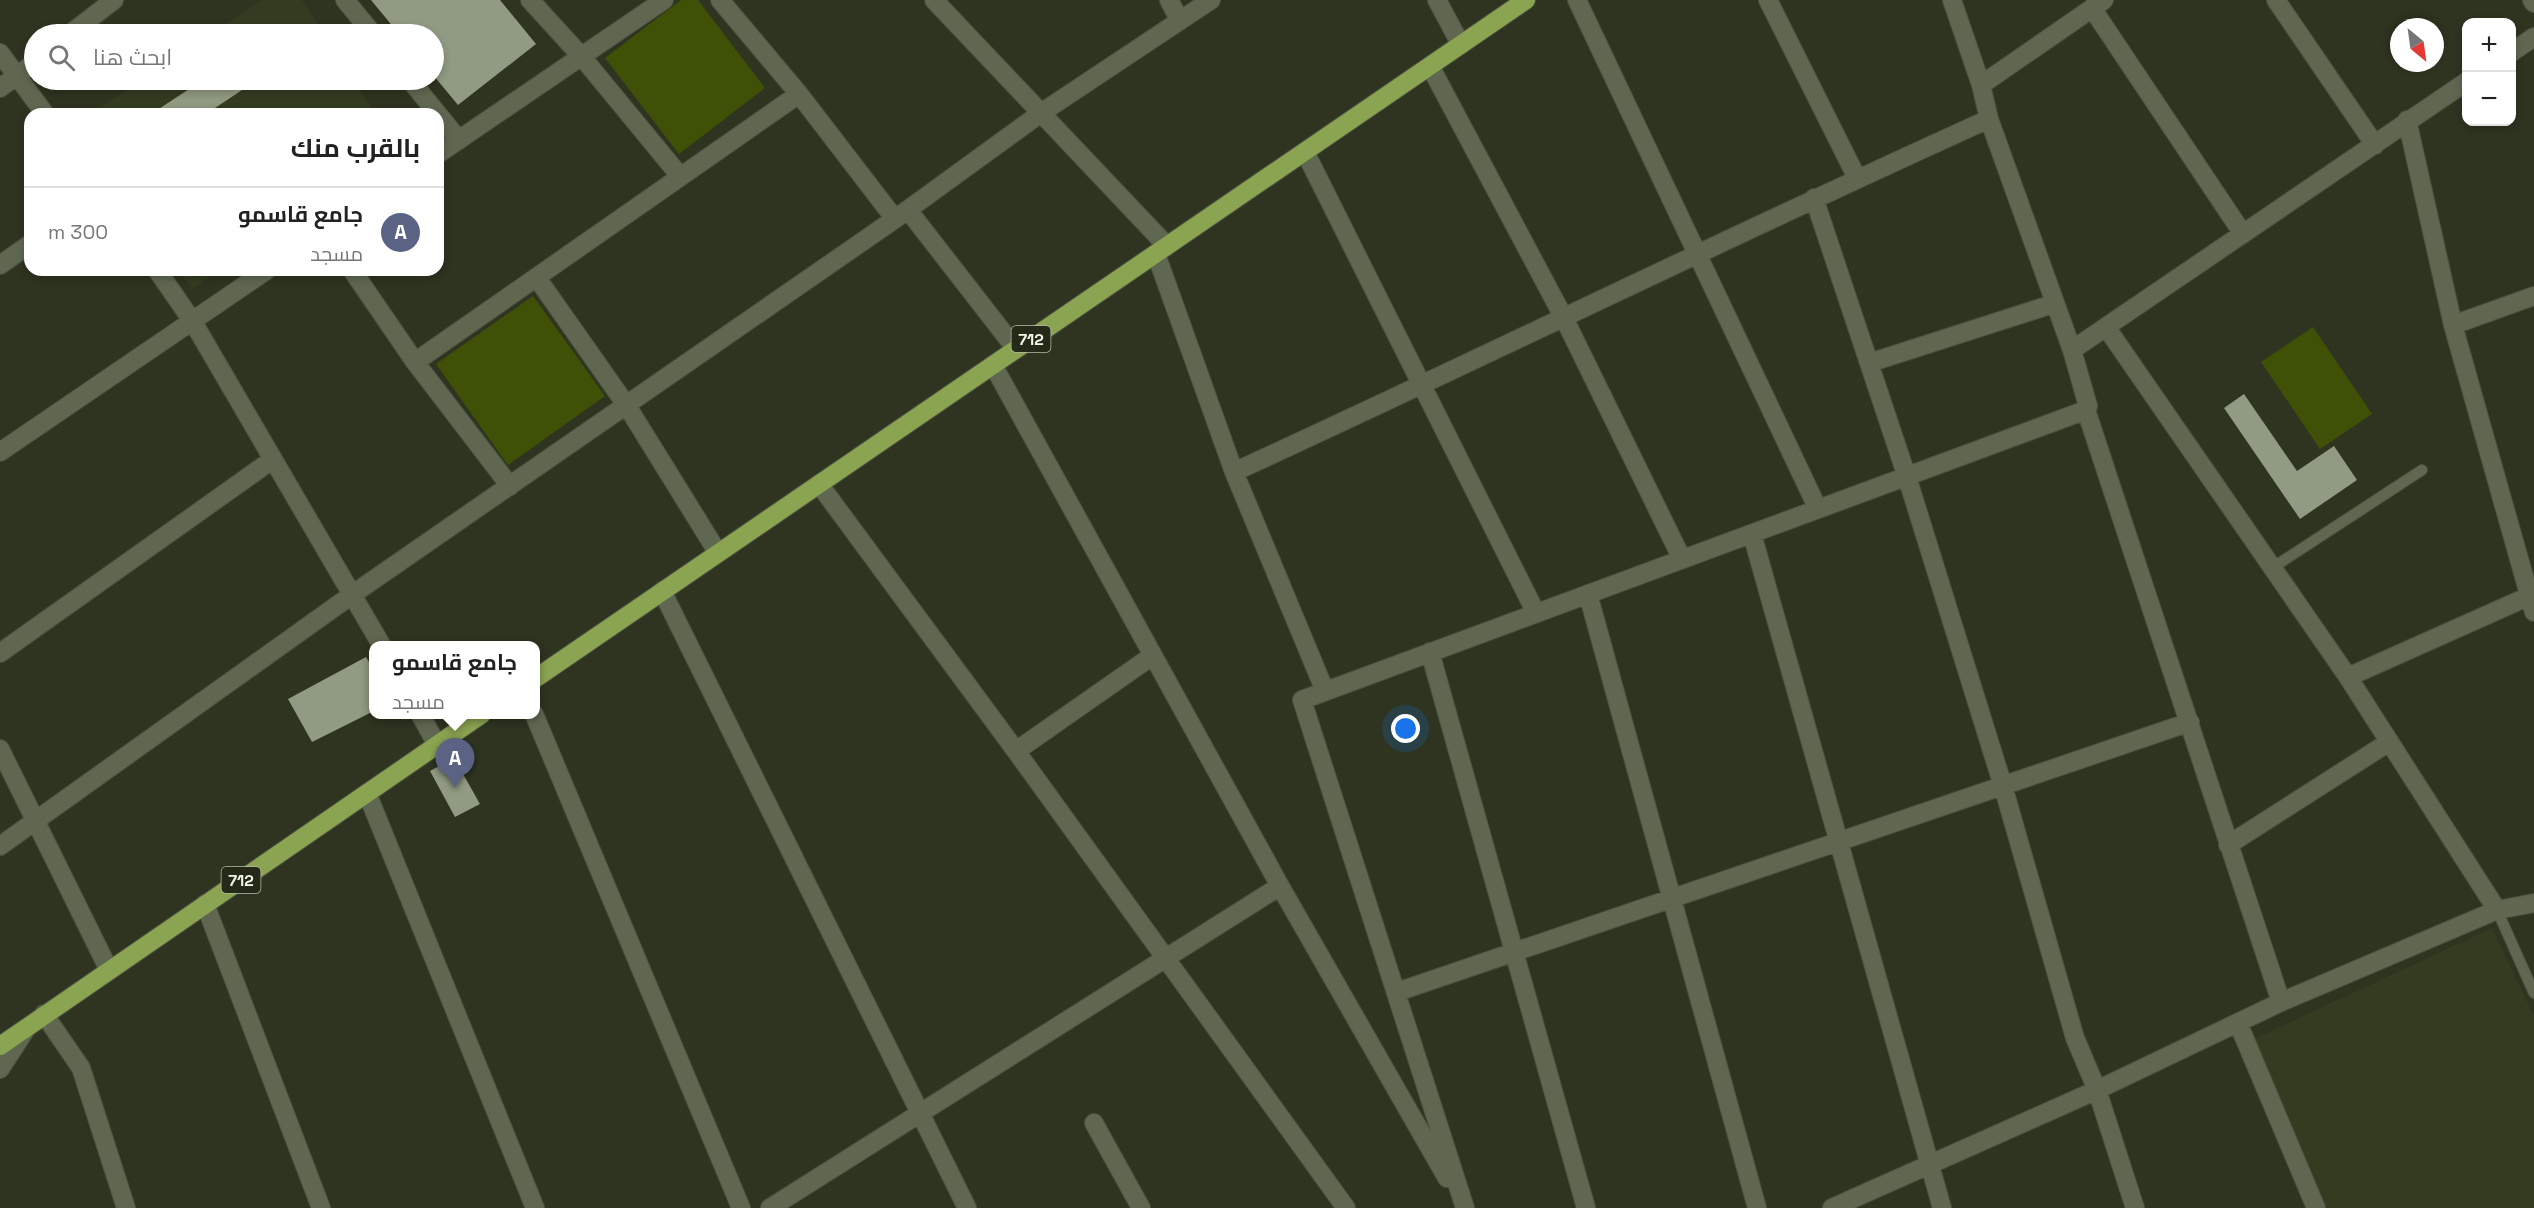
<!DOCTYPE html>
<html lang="ar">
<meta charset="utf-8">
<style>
body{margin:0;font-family:"Space Grotesk",Cairo,sans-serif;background:#f6f6f6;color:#222;direction:rtl}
.controls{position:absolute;right:18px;top:18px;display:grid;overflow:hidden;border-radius:12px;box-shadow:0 3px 9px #0003}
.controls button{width:54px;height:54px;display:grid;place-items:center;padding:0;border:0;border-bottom:2px solid #e0e0e0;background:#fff;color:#222;font:30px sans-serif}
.compass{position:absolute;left:2390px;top:18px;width:54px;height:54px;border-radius:50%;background:#fff;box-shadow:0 3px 9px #0003;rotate:151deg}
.you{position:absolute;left:1406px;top:729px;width:21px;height:21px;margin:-15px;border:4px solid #fff;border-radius:50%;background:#1a73e8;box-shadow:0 0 0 9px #1a73e833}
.badge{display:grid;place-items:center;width:39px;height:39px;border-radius:50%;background:#5b6385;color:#fff;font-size:20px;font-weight:700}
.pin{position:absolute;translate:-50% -50px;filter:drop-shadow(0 2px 3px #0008)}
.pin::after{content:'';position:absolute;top:32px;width:21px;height:18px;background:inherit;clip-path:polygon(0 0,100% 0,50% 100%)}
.popup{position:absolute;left:369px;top:641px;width:171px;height:78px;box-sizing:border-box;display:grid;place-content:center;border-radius:12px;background:#fff;filter:drop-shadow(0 2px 4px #0005);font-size:20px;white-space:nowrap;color:#767676}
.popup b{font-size:22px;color:#222}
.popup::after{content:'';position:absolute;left:50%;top:100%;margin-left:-12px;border:12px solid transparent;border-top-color:#fff}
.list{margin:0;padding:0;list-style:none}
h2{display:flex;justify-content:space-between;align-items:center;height:78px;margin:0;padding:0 24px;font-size:26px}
h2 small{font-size:20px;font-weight:400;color:#767676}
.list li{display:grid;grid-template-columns:39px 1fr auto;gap:18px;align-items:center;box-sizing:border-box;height:90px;padding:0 24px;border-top:2px solid #e0e0e0}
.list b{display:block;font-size:22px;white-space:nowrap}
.list p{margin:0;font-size:20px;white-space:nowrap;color:#767676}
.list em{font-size:20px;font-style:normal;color:#767676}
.icon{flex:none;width:33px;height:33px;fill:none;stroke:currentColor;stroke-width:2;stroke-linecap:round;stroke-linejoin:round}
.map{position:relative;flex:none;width:2534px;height:1208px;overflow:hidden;direction:ltr}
.search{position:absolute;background:#fff;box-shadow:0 3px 9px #0003;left:24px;top:24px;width:420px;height:66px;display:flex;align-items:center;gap:15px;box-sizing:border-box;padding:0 21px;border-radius:33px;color:#767676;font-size:22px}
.panel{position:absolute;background:#fff;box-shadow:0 3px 9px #0003;left:24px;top:108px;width:420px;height:168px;border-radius:18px;direction:rtl}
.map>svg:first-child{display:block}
.built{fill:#333c21}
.green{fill:#3f5107}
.building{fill:#919a82}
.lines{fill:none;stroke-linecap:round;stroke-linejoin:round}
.lane-casing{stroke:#4b513f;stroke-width:12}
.street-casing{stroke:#4b513f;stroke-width:20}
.secondary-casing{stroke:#4b513f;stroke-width:20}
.primary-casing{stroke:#4b513f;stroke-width:20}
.lane{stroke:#5f6751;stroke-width:10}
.street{stroke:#5f6751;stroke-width:18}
.secondary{stroke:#5f6751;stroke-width:18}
.primary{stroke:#8ba452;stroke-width:18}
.labels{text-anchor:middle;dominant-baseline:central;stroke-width:6;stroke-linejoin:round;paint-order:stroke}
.shield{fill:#242a17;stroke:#b4baab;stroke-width:1.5}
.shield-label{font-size:16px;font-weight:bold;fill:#f2f7ea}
</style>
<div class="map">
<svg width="2534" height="1208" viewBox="0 0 2534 1208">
<rect width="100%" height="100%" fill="#2e3420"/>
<path class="built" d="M262 0H302L324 34H210Z
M142 80H353L375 114H91Z
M179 270H219L192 289Z
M2492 928 2534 1016V1208H2327L2254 1039Z"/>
<path class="green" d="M681 0H698L765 88 679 154 605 58Z
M533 296 605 396 508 465 436 364Z
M2313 327 2372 414 2320 449 2261 362Z"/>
<path class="building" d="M371 0H500L536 44 458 105 434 76V34H399Z
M203 80H257L206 114H151Z
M2244 394 2297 471 2334 446 2357 480 2300 519 2224 408Z
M366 657 374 670V711L312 742 288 699Z
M454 758 480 804 455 817 430 771Z"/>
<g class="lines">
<defs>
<path id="lane" d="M2272 568 2422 470
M2497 910 2534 993"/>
<path id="street" d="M345 0 373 34
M530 0 582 57 680 176
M720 0 799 94 895 219
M1169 0 1180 21
M1437 0 1461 45
M1577 0 1818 509
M1768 0 1857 178
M1952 0 1981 85 1989 119 2072 350 2088 406 2086 410 2281 1002
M2276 0 2375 145
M2092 8 2243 234
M70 34 114 0
M2512 52 2534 37
M0 53 45 114
M1430 66 1564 318 1682 559
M410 80 459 140
M1981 85 2104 0
M0 88 34 63
M2407 120 2453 325 2534 612
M1305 152 1536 613
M438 154 664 0
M1814 198 1907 477 2003 786 2075 1038 2097 1090 2135 1208
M908 210 1016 349
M1156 254 1234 472 1325 691
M0 265 30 244
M157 270 193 322 382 646
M352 270 415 362 510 486
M537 278 627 406 718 553
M2453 325 2534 296
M2106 327 2348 677 2497 910
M2072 350 2466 82
M415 362 799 94
M1869 363 2053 304
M993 365 1280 886 1447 1178
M0 452 267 270
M1234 472C1487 356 1736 233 1989 119
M819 484 1016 751 1346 1208
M1752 534 1942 1208
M662 591 967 1208
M1588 594 1757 1208
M1430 652 1586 1208
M0 653 272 460
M2348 677 2534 594
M420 714 437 745
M534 714 741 1208
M0 749 109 970
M1016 751 1152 656
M367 793 535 1208
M2228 845 2389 742
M0 846 353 594 895 219 1041 113 1211 0
M205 904 321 1208
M1397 992 2190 722
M44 1014 81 1068 126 1208
M2238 1023 2316 1208
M0 1069 26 1029
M1094 1123 1141 1208
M770 1208 1280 886
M1465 1208 1302 700 2086 410
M1832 1208 2097 1090 2281 1002 2497 910 2534 903"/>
<path id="secondary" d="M934 0 1167 246
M2532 0 2534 3"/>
<path id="primary" d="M536 678 1526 0
M0 1046 482 714"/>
</defs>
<use href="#lane" class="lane-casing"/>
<use href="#street" class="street-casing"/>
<use href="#secondary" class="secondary-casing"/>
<use href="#primary" class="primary-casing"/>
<use href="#lane" class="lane"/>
<use href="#street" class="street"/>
<use href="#secondary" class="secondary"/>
<use href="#primary" class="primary"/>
</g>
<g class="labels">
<g class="shield">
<rect x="1011.5" y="326" width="39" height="26" rx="4.5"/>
<rect x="221.5" y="867" width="39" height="26" rx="4.5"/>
</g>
<g class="shield-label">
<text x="1031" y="339">712</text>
<text x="241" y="880">712</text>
</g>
</g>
</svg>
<div class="controls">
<button>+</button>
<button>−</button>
</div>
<svg class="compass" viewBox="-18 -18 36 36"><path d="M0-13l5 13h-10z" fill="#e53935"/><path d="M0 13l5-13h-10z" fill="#767676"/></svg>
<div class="you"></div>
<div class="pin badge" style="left:455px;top:788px">A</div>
<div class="popup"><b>جامع قاسمو</b>مسجد</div>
<div class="search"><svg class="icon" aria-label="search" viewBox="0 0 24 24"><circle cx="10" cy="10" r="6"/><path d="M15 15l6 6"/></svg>ابحث هنا</div>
<section class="panel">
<h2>بالقرب منك<small></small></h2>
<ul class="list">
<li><span class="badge">A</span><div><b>جامع قاسمو</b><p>مسجد</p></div><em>300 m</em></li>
</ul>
</section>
</div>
